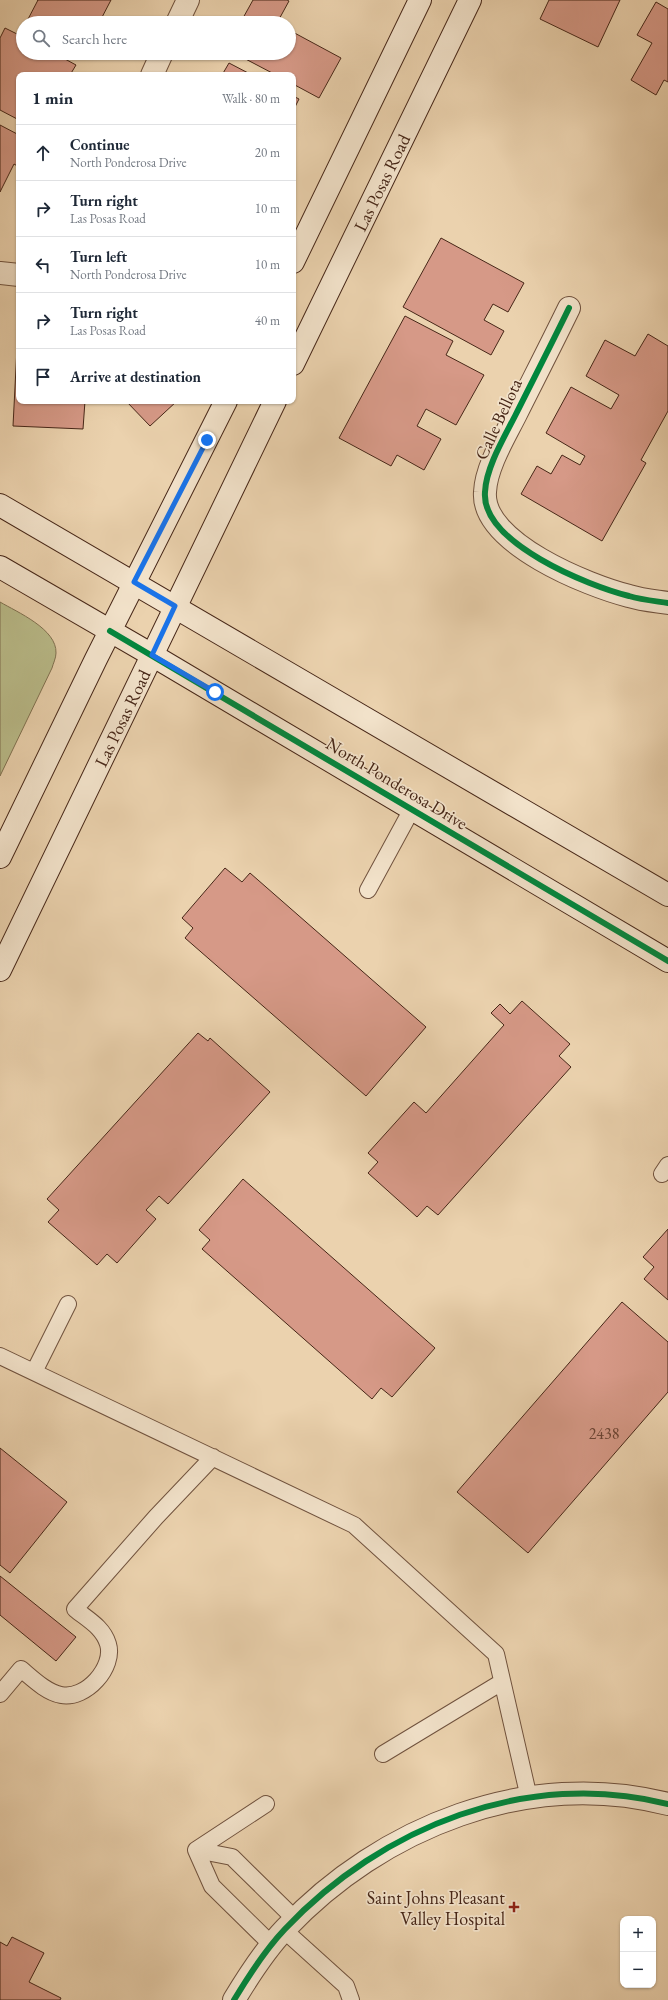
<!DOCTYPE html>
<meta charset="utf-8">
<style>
body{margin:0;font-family:"EB Garamond",serif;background:#f6f6f7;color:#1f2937}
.controls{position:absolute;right:12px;bottom:12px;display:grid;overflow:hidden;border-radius:8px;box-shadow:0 1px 3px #0004}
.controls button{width:36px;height:36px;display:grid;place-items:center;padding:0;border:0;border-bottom:1px solid #e0e1e3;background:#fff;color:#1f2937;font:20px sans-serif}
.stop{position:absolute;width:12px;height:12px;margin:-9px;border:3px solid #1a73e8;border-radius:50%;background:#fff}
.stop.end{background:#1a73e8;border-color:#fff;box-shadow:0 1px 4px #0008}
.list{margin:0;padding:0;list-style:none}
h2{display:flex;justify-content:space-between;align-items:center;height:52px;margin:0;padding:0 16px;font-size:17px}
h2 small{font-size:13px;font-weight:400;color:#747a83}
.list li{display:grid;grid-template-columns:26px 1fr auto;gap:12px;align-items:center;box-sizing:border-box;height:56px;padding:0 16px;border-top:1px solid #e0e1e3}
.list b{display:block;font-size:15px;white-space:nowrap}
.list p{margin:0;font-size:13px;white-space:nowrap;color:#747a83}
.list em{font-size:13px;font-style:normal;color:#747a83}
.icon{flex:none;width:22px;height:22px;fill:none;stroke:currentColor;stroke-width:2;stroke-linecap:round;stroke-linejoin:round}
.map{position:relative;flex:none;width:668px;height:2000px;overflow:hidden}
.search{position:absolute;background:#fff;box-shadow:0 1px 3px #0004;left:16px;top:16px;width:280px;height:44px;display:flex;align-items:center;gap:10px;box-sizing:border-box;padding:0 14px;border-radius:22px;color:#747a83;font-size:15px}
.panel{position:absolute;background:#fff;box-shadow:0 1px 3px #0004;left:16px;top:72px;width:280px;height:332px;border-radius:8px}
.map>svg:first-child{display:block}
.green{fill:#b9bb89;stroke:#807150}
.building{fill:#d69987;stroke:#472718}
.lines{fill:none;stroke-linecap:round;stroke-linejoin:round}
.lane-casing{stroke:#70523e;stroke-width:18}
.street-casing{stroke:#70523e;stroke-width:24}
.secondary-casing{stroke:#472718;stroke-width:24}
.lane{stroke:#f2e2ca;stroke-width:16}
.street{stroke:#f2e2ca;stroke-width:22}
.secondary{stroke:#f2e2ca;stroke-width:22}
.cycleway-casing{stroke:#f2e2ca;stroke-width:8}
.cycleway{stroke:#00873e;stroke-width:6}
.route{stroke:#1a73e8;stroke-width:5}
.poi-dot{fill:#8f2418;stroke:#f2e2ca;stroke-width:1.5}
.labels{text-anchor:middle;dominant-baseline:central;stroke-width:3.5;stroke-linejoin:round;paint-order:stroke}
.number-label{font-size:16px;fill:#6b4434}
.street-label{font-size:18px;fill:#472718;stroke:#f2e2ca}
.poi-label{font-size:18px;fill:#472718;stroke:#f2e2ca;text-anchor:end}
</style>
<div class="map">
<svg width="668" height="2000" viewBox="0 0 668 2000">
<rect width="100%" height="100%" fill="#ebd2ae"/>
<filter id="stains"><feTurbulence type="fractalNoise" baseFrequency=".005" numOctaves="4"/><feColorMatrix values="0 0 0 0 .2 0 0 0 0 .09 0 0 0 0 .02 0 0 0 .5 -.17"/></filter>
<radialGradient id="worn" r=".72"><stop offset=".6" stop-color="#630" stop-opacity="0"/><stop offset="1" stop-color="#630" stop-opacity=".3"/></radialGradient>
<path class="green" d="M0 602C17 612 57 629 56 653 56 658 53 664 52 668L0 776Z"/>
<path class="building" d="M38 0H37H111L99 23H26Z
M253 0H287L289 1 277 23H252L243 18Z
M549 0H620L598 47 540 19Z
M656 2 668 9V82L664 80 656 95 631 80 652 43 637 35Z
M5 28 23 37V53H54L76 65 70 75H19V120L0 110V38Z
M289 30 341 58 319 98 293 84V75H276L236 54 289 53Z
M229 63 252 75H222Z
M293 96 299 99 293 111Z
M0 125 19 135V167L14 164 0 192Z
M441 238 524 283 508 312 493 304 484 320 504 331 491 355 403 307Z
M405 316 453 341 446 355 484 375 456 425 426 409 417 426 441 439 424 470 397 455 391 466 339 438Z
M648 334 668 346V411L641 460 646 463 602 541 521 494 537 466 551 474 562 455 580 465 585 456 546 433 571 387 611 409 619 395 586 376 605 340 635 356Z
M17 348H19V401H85L83 429 13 426Z
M126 401H177L150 426Z
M225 868 242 882 250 873 426 1027 366 1096 185 938 193 928 182 918Z
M522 1001 570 1044 559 1056 571 1067 438 1215 427 1206 417 1217 368 1173 378 1162 368 1153 414 1102 426 1113 504 1025 491 1013 500 1004 510 1014Z
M198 1033 208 1041 210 1038 270 1092 168 1204 159 1196 146 1210 156 1219 117 1263 107 1254 97 1265 48 1222 59 1210 47 1199Z
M243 1179 435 1348 392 1397 381 1388 372 1399 202 1249 210 1240 199 1230Z
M668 1229V1300L644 1279 654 1267 643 1257Z
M622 1302 668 1342V1392L528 1553 457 1492Z
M0 1448 67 1502 10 1573 0 1565Z
M0 1576 76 1637 56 1661 0 1615Z
M12 1937 44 1953 29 1982 61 1998 60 2000H0V1942L7 1946Z"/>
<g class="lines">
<defs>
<path id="lane" d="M368 890 412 809
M662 1174 668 1165
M0 1356 354 1525 496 1654 529 1798
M34 1372 68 1304
M0 1694 21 1669C33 1679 46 1692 61 1695 86 1700 115 1667 108 1644 103 1627 87 1619 75 1609L156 1517 213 1457
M383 1754 502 1682
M196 1850 232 1857 295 1919
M196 1850 212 1886 272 1945
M196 1850 266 1804
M284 1930 346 1986 351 2000"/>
<path id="street" d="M177 23 188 0
M152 75 162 53
M0 273 19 275
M569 308C552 343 534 378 516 414 505 436 486 467 485 492 481 543 589 586 629 596 642 600 655 601 668 603
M234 2000C249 1975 265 1950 285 1929 381 1827 528 1768 668 1804"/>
<g id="secondary">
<path d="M293 262 420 0"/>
<path id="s1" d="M293 364 470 0"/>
<path d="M0 505 668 895"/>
<path d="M0 567 152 655 668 961"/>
<path d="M0 857 96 659 226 401"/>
<path id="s2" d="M0 970 275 401"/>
</g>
</defs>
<use href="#lane" class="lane-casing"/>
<use href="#street" class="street-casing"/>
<use href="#secondary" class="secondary-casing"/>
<use href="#lane" class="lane"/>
<use href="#street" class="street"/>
<use href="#secondary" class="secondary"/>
<defs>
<path id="cycleway" d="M569 308C552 343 534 378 516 414 505 436 486 467 485 492 481 543 589 586 629 596 642 600 655 601 668 603
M110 631 668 961
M234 2000C249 1975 265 1950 285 1929 381 1827 528 1768 668 1804"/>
</defs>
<use href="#cycleway" class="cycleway-casing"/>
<use href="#cycleway" class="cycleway"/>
</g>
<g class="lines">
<path class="route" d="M207 440 134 582 175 606 152 655 215 692"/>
</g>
<path class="poi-dot" d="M512 1901h4v4h4v4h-4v4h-4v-4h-4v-4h4z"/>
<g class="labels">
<g class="number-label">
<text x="604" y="1433">2438</text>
</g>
<g class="street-label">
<text stroke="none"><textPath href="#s1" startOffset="202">Las Posas Road</textPath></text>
<text transform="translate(498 419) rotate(-65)">Calle Bellota</text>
<text stroke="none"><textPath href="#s2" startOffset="280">Las Posas Road</textPath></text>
<text transform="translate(397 783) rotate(31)">North Ponderosa Drive</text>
</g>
<g class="poi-label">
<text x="505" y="1897">Saint Johns Pleasant<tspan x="505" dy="21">Valley Hospital</tspan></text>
</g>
</g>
<rect width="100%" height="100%" filter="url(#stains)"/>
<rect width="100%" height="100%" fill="url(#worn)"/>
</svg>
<div class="controls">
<button>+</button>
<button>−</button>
</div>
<div class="stop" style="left:215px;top:692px"></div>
<div class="stop end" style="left:207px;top:440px"></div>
<div class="search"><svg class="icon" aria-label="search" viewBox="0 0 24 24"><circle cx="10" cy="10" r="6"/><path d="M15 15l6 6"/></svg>Search here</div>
<section class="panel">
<h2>1 min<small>Walk · 80 m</small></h2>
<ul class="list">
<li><svg class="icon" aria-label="ahead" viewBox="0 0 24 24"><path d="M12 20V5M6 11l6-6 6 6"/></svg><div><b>Continue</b><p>North Ponderosa Drive</p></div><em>20 m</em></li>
<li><svg class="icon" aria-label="right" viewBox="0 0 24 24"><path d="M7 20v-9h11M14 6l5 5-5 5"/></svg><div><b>Turn right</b><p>Las Posas Road</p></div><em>10 m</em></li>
<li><svg class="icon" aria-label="left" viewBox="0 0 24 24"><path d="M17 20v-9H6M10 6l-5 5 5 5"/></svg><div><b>Turn left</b><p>North Ponderosa Drive</p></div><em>10 m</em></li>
<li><svg class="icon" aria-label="right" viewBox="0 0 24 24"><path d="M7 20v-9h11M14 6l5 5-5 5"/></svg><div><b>Turn right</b><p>Las Posas Road</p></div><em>40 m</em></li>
<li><svg class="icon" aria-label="arrive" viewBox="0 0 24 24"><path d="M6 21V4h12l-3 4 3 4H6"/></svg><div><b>Arrive at destination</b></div></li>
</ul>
</section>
</div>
